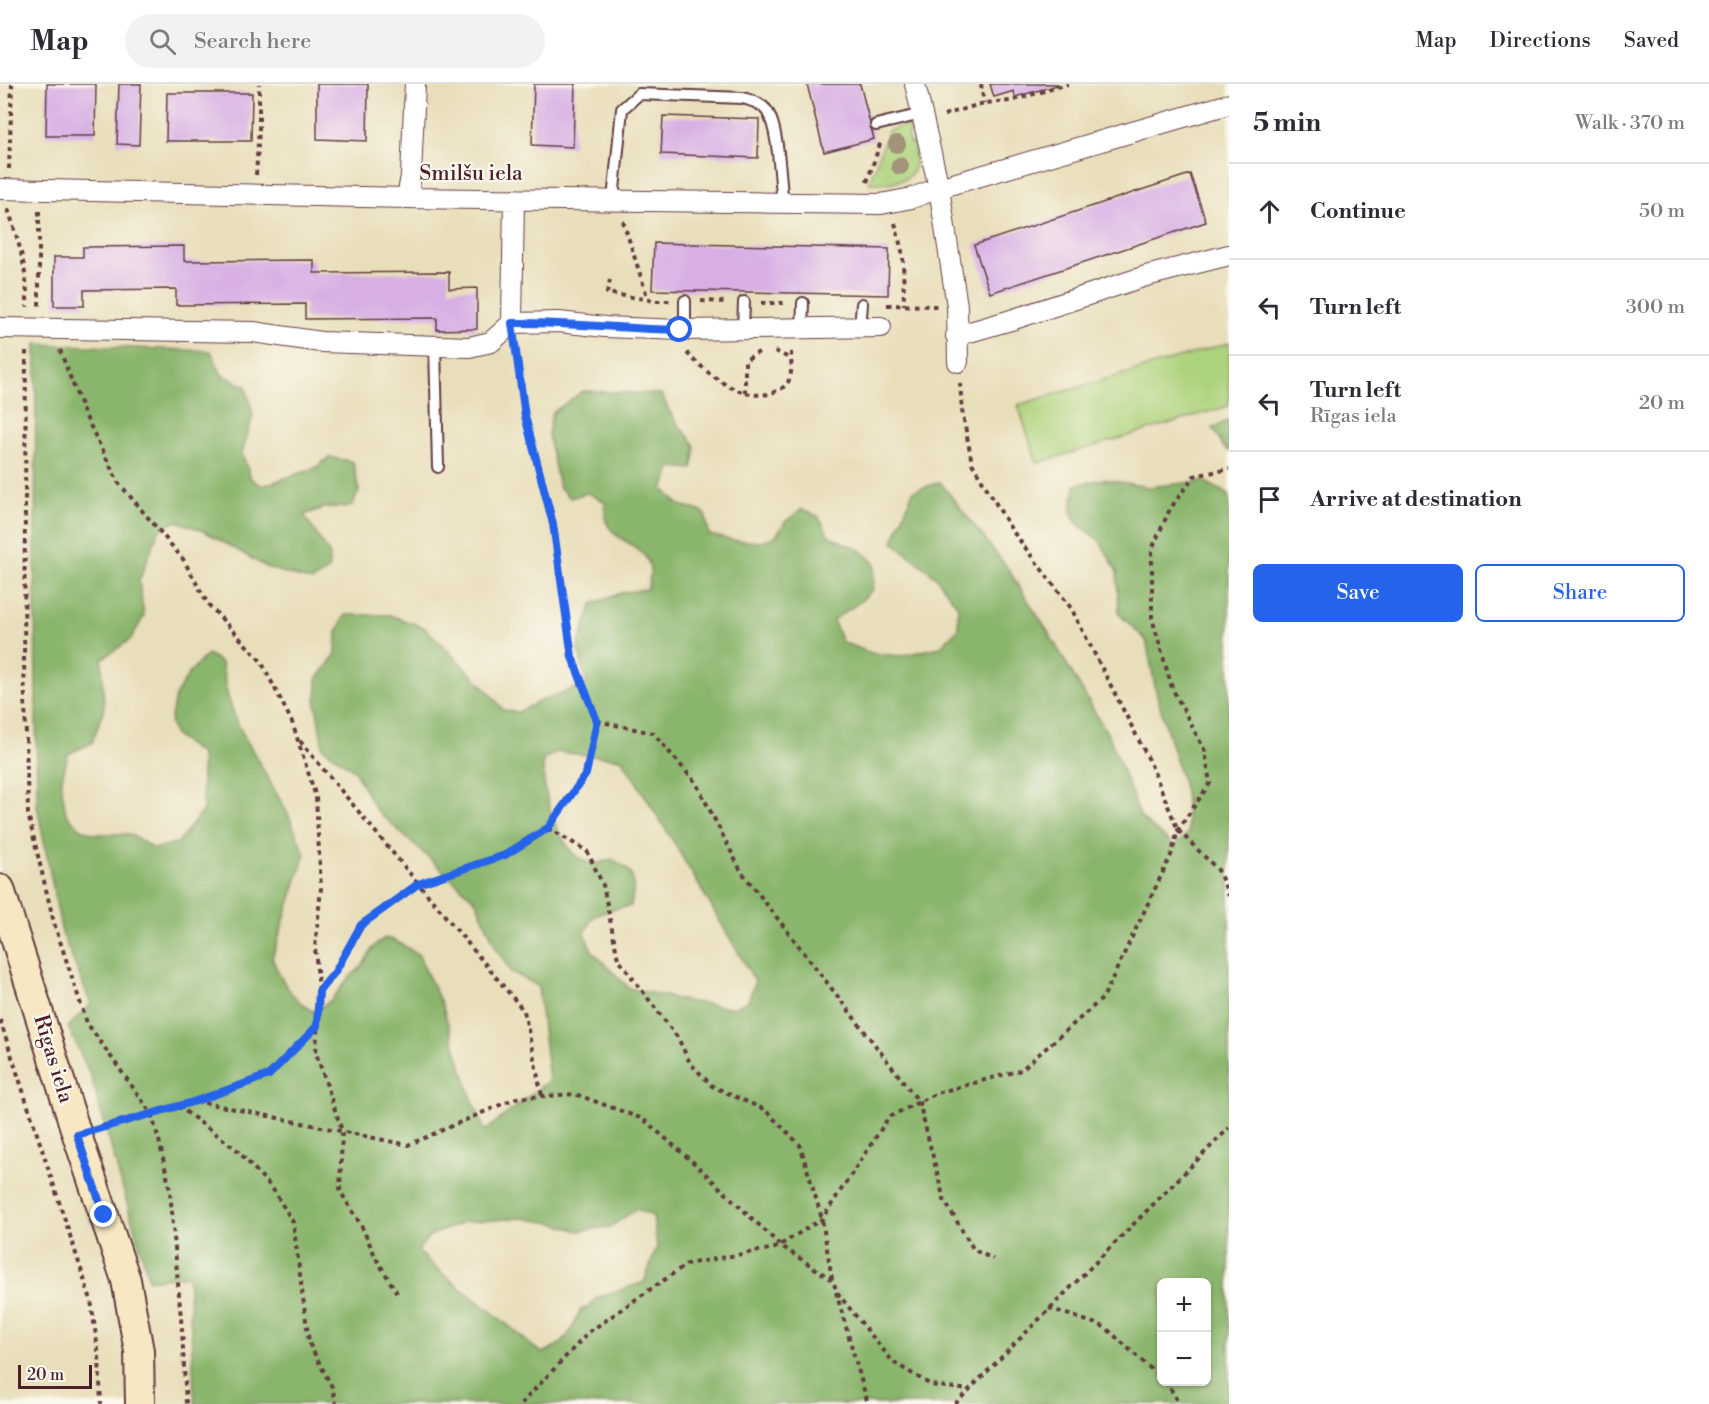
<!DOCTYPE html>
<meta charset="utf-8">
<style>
body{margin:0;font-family:"Libre Bodoni",serif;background:#f2f2f3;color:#2b2b33}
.controls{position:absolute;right:18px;bottom:18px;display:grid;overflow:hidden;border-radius:9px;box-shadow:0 2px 4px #0004}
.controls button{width:54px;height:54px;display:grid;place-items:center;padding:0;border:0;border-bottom:2px solid #e1e1e2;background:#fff;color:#2b2b33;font:30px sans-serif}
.scale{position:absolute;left:18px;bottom:15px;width:74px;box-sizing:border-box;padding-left:6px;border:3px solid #4a1f2b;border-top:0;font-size:16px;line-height:21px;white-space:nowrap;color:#4a1f2b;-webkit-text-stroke:4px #fbf7ec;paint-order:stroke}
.stop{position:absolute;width:18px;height:18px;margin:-14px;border:4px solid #2563eb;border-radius:50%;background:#fff}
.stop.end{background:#2563eb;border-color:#fff;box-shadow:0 2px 6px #0008}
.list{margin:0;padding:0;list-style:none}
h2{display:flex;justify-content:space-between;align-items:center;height:78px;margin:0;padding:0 24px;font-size:26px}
h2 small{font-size:20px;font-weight:400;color:#7c7c81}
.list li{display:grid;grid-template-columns:39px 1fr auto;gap:18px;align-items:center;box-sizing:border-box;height:96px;padding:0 24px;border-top:2px solid #e1e1e2}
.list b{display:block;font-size:22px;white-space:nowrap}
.list p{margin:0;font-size:20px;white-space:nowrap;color:#7c7c81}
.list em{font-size:20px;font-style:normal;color:#7c7c81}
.actions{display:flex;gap:12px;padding:18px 24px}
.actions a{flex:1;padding:14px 0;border:2px solid #2563eb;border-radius:9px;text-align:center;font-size:21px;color:#2563eb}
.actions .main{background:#2563eb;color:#fff}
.icon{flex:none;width:33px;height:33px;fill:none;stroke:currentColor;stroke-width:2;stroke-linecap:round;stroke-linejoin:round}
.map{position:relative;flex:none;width:1229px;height:1320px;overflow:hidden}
header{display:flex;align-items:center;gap:36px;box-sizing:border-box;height:84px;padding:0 30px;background:#fff;border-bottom:2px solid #e1e1e2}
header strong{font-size:28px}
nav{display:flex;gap:33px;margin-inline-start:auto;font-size:21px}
.search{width:420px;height:54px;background:#f2f2f3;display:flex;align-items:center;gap:15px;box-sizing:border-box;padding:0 21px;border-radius:33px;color:#7c7c81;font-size:22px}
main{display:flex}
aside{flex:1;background:#fff}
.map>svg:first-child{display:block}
.green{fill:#aed37d;stroke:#7c7954;stroke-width:1.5}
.forest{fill:#8ab56c;stroke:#6a6a4c;stroke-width:1.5;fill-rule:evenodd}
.building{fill:#d7afe4}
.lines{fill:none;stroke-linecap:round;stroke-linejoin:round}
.lane-casing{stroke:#623c40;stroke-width:14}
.street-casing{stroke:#623c40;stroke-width:22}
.secondary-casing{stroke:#623c40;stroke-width:32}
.path{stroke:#623c40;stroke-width:4;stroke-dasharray:4.5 4.5;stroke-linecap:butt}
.lane{stroke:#fff;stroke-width:10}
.street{stroke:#fff;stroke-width:20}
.secondary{stroke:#f7e8c3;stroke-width:28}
.tree{fill:#a29379}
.route{stroke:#2563eb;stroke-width:8}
.labels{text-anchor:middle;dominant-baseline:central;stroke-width:4.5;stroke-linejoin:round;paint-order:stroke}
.street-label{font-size:21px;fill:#4a1f2b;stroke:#fbf7ec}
</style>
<header>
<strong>Map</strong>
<div class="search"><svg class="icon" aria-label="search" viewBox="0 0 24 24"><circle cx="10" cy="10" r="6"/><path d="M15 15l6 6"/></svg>Search here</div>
<nav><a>Map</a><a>Directions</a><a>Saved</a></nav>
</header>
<main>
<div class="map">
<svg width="1229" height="1320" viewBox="0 0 1229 1320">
<rect width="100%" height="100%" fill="#fbf7ec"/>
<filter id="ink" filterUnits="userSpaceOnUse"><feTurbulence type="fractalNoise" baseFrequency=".0167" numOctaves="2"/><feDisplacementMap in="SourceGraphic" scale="12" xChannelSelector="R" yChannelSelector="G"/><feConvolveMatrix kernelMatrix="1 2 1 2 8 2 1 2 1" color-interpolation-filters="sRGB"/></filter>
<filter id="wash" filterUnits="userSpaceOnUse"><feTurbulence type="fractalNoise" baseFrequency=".008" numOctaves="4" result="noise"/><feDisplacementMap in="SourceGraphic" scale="24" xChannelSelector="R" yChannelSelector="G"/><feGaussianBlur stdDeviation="1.35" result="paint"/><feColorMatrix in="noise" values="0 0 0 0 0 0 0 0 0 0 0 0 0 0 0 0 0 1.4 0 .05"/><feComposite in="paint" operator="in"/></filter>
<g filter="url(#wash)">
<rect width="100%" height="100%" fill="#e8deba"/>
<path class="green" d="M904 41 908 43 911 49 907 51 910 60 913 59C923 99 900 99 869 99L888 47Z
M1229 259V322L1037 379 1018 321Z"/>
<path class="forest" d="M36 260 211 267 222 291 246 302 253 331 242 369 251 395 262 402 315 384 330 373 353 378 359 407 352 422 324 424 304 431 330 471 328 486 312 497 268 484 206 448 177 437 159 446 139 497 144 532 131 555 102 575 104 625 92 659 68 670 61 699 66 730 81 745 95 750H130L154 765 179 758 203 726 201 670 175 652 170 639 175 612 190 588 208 570 221 579 228 613 237 639 288 730 305 770 272 874C281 896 291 914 312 927 333 920 336 908 350 893 355 888 360 885 364 879 372 866 371 863 385 854L396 857 418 870 442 921 471 1012 485 1047 549 996 538 902 511 888 496 864 476 817 376 726 354 686 323 664 316 621 317 595 336 570 337 548 345 531H390L425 544 490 609 503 626 518 628 545 615 587 600 578 564 592 520 621 509 647 505C663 460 616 464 606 437 604 432 605 424 605 418L588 409 570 414 559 403 548 351 552 329 583 307 661 310C666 319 670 331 677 339 694 361 699 355 692 385L672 383 663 405 678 420 705 429 709 451 731 456 760 458 776 452 785 438 802 425 818 432 829 452 862 467 875 480 873 505 860 518 833 536 842 558 871 569 900 572 940 563 958 545V523L935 492 893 458 913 407 940 398 1006 482 1048 548 1110 654 1141 734 1174 762 1188 749 1185 707 1157 612 1146 556 1119 530 1117 488 1100 457 1077 439 1071 428 1075 401 1104 395 1148 403 1204 397 1229 411V1320H195L188 1191 149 1196 91 993 68 943 91 920 62 849 37 722 35 503ZM558 668 622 675 673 757 755 897 748 917 733 924 686 917 629 904 593 868 584 850 593 833 609 826 631 822C636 796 636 786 611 775 607 776 602 779 598 779 566 782 549 728 545 704 543 695 543 685 543 675ZM637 1125 653 1132 657 1163 644 1198 597 1214 588 1223 581 1225C572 1247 566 1261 542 1269 529 1261 521 1251 509 1242 479 1217 445 1195 418 1167L429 1152 464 1138 522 1134 553 1139 579 1147 610 1143ZM1206 1198V1298H1162V1198Z
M1229 336V367L1224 364 1213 344Z"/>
<g id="blocks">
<path class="building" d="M47 0H96L95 52H46Z
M119 0H141L139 61 117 60Z
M317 0H368L367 57 317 55Z
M534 0H575L573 63 532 61Z
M807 0H860L874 55 824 68Z
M990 0H1058V1L1015 13 1014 7 994 13Z
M167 9H252L251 57H166Z
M663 32 759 35 758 74 661 70Z
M1190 90 1206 138 990 209 974 161Z
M654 159 889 165 888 211 652 206Z
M184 162V177L314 176V189L449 188V205L477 204V245L437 246V234L305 235V220L176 221V205L84 206V222H54V173H83V163Z"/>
</g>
</g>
<g filter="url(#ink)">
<use href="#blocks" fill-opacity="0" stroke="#623c40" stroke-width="1.5"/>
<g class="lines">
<defs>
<path id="lane" d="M876 41 922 30
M613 116 622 25 639 10 743 14C752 17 761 19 767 27 779 45 780 97 783 120
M685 217V246
M860 243 862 220
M802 244 803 219
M743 245 744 218
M435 262 438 383"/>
<path id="street" d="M915 0 939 104 957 222 958 278
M0 105 407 114 881 120 912 114 939 104 1229 20
M407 114 411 92 415 0
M512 239 514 115
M0 244 253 248 321 258 469 263 491 258 512 239 559 238 605 243 680 246 881 243
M956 252 1011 236 1146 192 1229 171"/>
<path id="secondary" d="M0 805 77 1051 126 1196 139 1267 140 1320"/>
</defs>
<use href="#lane" class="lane-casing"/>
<use href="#street" class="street-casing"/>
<use href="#secondary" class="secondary-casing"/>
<path class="path" d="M981 0 984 19
M944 31 984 19 1011 17 1068 0
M9 85 12 0
M256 91 259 44V0
M867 98 881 57
M8 125C19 158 28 188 27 223
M39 127V224
M623 137 647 212 651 217H670
M895 139 903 172 904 221
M610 196 607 209 650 216
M701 217 727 218
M761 219H787
M887 221 937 222
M60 266 83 327 118 398 183 475 208 520 261 577 292 638 316 713 321 804 315 864 319 907
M26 267 24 577 28 730 54 839 87 939 151 1029 159 1056 170 1106 182 1246 186 1320
M775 267 791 275
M687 269C707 289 738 316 768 310 775 308 784 305 788 298 793 289 791 275 791 265
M960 299 962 326 972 379 1011 445 1071 524 1149 676 1178 746 1218 786 1229 812
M745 309V276L759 268
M597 637 653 649 696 699 741 787 919 1018 944 1116 974 1166 993 1175
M300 657 524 927 542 1012
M548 744 587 767 603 801 618 875 678 954 690 979 712 1002 765 1026 800 1061 822 1135 832 1195
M0 936 91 1216 99 1274 101 1320
M199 1016 269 991 317 942
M178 1022 236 1065 272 1104 293 1138 309 1259 332 1303 336 1320
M100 1044 196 1017 408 1061 516 1014 575 1010 643 1035 694 1079 780 1161 832 1196 839 1211 893 1278 931 1301 969 1306
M836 1208 868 1320
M397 1209 376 1174 361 1141 340 1107 342 1047 316 969 319 907 335 888 361 841 418 800 505 771 548 744 586 690 597 637 572 573 553 439 525 332 516 266
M1049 1224 1105 1243 1162 1295
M1164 1298 1169 1302 1179 1320
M521 1320 589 1248 687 1180 775 1164 822 1135 889 1033 937 1009 1021 986 1103 914 1172 769 1178 746 1210 699 1205 667 1172 604 1152 534V465L1170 425 1194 392 1229 385
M955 1320 1229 1044"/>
<use href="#lane" class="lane"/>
<use href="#street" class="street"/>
<use href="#secondary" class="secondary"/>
</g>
<g class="tree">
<circle cx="897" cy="60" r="9"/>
<circle cx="900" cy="82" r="9"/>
</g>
</g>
<g class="lines" filter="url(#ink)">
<path class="route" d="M104 1131 77 1051 196 1017 269 991 317 942 319 907 335 888 361 841 418 800 505 771 548 744 586 690 597 637 572 573 553 440 525 332 512 239C568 238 624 245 680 246"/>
</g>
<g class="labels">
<g class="street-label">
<text x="471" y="90">Smilšu iela</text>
<text transform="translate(53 975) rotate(73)">Rīgas iela</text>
</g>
</g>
</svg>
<div class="controls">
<button>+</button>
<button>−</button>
</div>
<div class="scale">20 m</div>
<div class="stop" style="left:680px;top:246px"></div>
<div class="stop end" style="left:104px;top:1131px"></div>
</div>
<aside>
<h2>5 min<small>Walk · 370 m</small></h2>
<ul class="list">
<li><svg class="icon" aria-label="ahead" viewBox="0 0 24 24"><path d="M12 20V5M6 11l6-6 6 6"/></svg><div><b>Continue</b></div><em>50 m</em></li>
<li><svg class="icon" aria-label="left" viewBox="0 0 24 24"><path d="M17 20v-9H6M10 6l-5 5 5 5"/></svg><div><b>Turn left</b></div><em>300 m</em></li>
<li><svg class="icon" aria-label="left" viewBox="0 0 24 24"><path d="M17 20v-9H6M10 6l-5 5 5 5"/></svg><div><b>Turn left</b><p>Rīgas iela</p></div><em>20 m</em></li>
<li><svg class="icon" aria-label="arrive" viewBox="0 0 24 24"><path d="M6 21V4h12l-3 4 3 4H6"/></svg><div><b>Arrive at destination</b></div></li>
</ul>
<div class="actions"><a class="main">Save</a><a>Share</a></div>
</aside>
</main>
